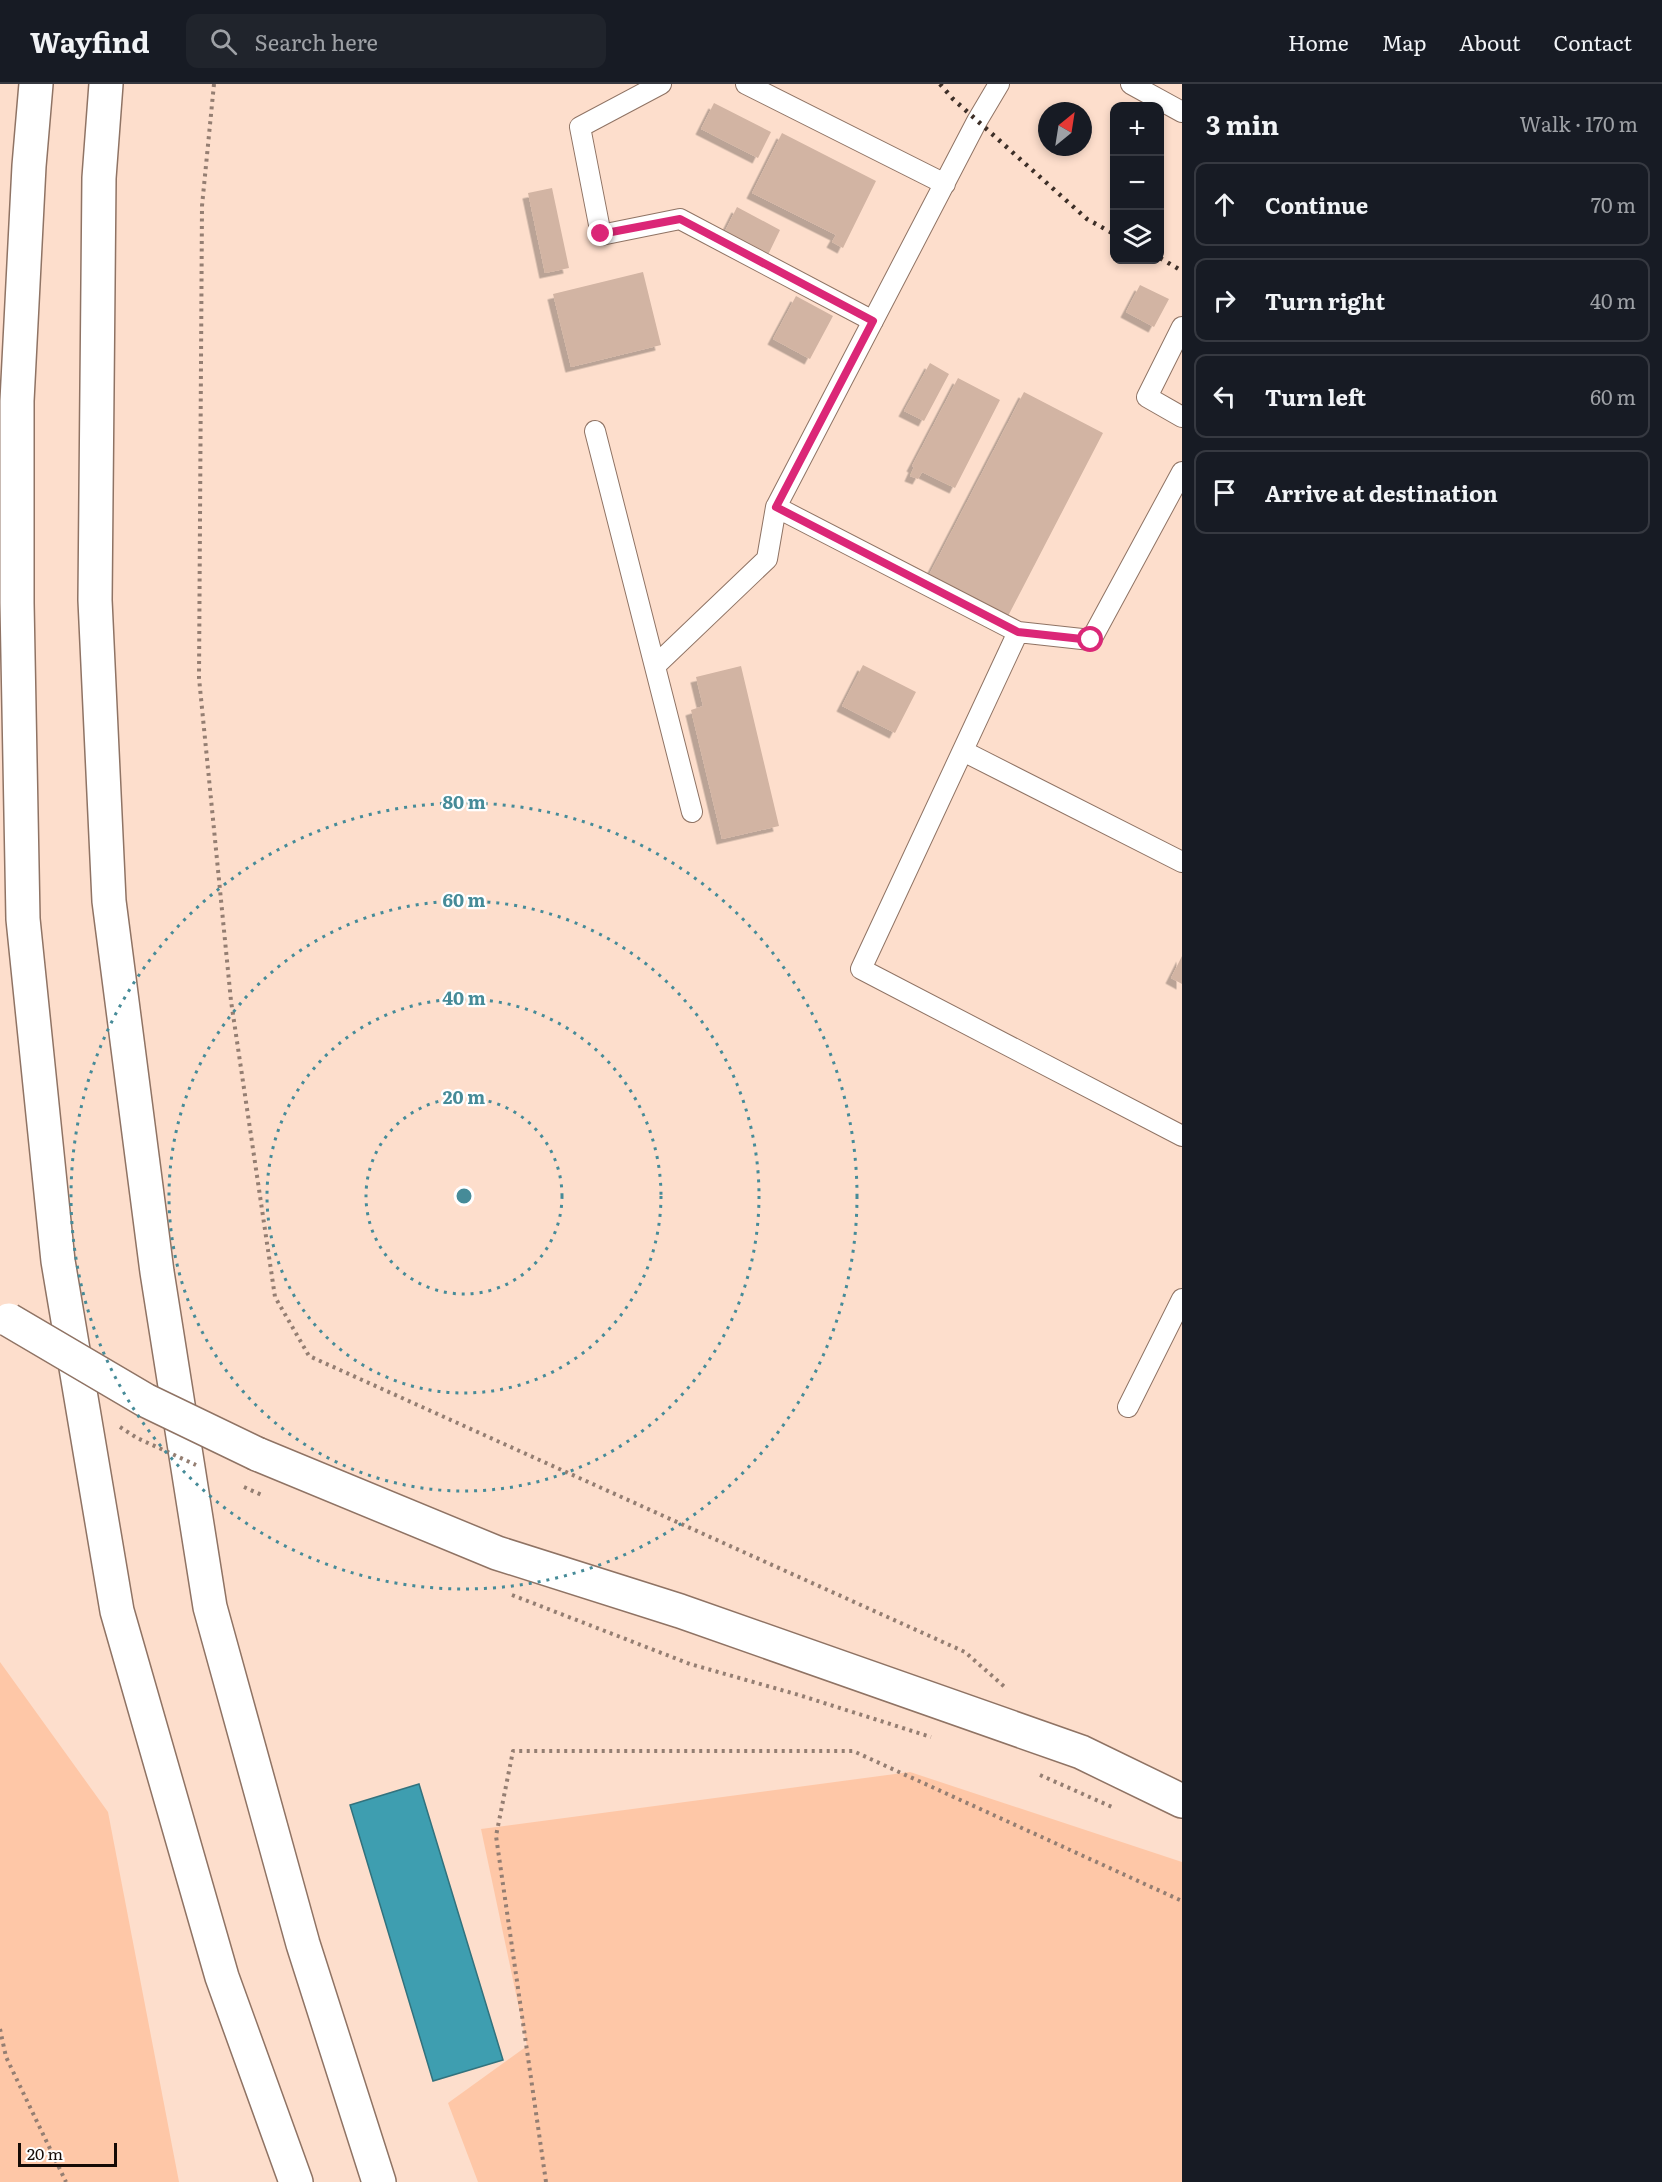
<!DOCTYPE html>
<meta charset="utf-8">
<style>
body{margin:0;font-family:Literata,serif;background:#20242c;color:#f1f3f6}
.controls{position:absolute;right:18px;top:18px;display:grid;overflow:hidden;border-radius:12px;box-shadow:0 3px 9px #0003}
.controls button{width:54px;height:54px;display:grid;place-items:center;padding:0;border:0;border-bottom:2px solid #363941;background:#171b24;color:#f1f3f6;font:30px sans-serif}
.compass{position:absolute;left:1038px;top:18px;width:54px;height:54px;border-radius:50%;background:#171b24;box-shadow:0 3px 9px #0003;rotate:30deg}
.scale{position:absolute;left:18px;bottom:15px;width:99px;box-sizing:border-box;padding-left:6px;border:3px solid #150b06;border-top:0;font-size:16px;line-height:21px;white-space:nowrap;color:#150b06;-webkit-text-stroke:4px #fff;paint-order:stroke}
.stop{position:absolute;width:18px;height:18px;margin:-14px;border:4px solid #db2777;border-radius:50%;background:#fff}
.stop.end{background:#db2777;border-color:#fff;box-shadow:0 2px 6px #0008}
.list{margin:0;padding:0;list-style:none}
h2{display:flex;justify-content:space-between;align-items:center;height:78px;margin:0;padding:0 24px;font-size:26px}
h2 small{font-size:20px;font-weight:400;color:#9ea1a6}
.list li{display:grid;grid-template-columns:39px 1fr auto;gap:18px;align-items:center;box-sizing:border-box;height:84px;margin:0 12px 12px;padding:0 12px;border:2px solid #363941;border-radius:12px}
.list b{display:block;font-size:22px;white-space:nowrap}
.list em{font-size:20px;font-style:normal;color:#9ea1a6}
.icon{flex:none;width:33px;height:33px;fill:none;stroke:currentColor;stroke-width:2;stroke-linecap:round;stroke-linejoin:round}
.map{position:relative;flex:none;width:1182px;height:2098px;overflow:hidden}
header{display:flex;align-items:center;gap:36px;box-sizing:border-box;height:84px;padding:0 30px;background:#171b24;border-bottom:2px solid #363941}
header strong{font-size:28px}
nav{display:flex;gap:33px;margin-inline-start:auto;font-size:21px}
.search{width:420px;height:54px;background:#20242c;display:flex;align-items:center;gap:15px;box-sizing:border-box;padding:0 21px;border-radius:12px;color:#9ea1a6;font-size:22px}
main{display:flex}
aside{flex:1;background:#171b24}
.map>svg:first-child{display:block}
.green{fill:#fec7a7}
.water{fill:#3e9eb0;stroke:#32727d;stroke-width:1.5}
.building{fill:#d2b4a3;filter:url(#shadow)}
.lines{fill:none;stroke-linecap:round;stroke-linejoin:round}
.service-casing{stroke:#8f7364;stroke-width:22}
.minor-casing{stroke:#8f7364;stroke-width:36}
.motorway-casing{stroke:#8f7364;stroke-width:36}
.path{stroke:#947e72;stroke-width:4;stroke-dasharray:3 4.5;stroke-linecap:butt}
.service{stroke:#fff;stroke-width:20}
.minor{stroke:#fff;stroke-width:33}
.motorway{stroke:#fff;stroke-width:33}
.rail{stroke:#3d2f28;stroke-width:4.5;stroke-dasharray:3 6;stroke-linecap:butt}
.minor-bridge-casing{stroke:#8f7364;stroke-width:36;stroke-linecap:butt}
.path-bridge{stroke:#947e72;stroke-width:4;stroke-dasharray:3 4.5;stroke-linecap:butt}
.minor-bridge{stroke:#fff;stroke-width:33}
.route{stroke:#db2777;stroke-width:8}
.ring{fill:none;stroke:#468b98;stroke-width:3;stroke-dasharray:3 6}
.centre{fill:#468b98;stroke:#fff;stroke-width:3}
.ring-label{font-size:18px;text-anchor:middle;font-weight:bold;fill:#468b98;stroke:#fff;stroke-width:4.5;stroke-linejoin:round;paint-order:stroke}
</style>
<header>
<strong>Wayfind</strong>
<div class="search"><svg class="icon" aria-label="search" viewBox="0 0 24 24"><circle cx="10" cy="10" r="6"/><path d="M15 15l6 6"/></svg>Search here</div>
<nav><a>Home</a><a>Map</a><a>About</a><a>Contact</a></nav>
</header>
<main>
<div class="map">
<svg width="1182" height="2098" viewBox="0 0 1182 2098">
<defs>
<filter id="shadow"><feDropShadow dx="-5.5" dy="5.5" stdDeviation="0" flood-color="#0004"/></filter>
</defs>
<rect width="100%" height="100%" fill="#fddecc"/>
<path class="green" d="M0 1578 108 1728 179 2098H0Z
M910 1688 1182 1778V2098H478L448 2019 527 1962 481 1745Z"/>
<path class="water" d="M419 1700 503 1976 433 1997 350 1721Z"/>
<path class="building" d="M714 19 771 48 758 74 701 45Z
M782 49 876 97 843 164 832 158 836 151 752 109Z
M552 104 569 184 545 189 528 109Z
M737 123 780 146 766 175 722 153Z
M643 188 661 261 571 283 553 210Z
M1140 201 1169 215 1154 243 1126 228Z
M796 212 833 232 810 275 773 255Z
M930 279 949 290 924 337 904 327Z
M958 294 1000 316 955 404 922 388 918 395 910 392 914 383 912 382Z
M1024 308 1103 349 1006 536 927 495Z
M863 581 916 608 895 649 842 622Z
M741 582 779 742 722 755 691 626 703 622 696 593Z
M1182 872V900L1171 894Z"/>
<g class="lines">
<defs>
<path id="service" d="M661 0 580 43 601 151 680 135 873 237
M746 0 945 100
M999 0 977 37 776 423 1018 548
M1131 0 1182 28
M1182 243 1147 313 1182 333
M595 347 692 728
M1182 388 1091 556 1018 548 861 885 1182 1052
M656 581 767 475 776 423
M963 667 1182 778
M1128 1323 1182 1215"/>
<path id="minor" d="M257 1370 497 1469 680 1527 1081 1668 1182 1717"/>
<path id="motorway" d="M36 0 29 82 17 317V519L23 835 58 1177 117 1527 222 1893 296 2098
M106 0 99 94 95 516 109 817 157 1188 210 1523 303 1860 379 2098"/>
</defs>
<use href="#service" class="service-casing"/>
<use href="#minor" class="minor-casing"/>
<use href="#motorway" class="motorway-casing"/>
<path class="path" d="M214 0 202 122 199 594 231 917 275 1213 309 1272 965 1568 1007 1605
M512 1511 690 1580 799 1611 931 1653
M1040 1691 1112 1723
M0 1945 6 1973 66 2098
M546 2098 496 1752 513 1667H853L1182 1817"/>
<use href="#service" class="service"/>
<use href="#minor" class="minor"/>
<use href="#motorway" class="motorway"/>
<path class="rail" d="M940 0 953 15 1087 135 1114 150
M1160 174 1182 187"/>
<defs>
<path id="minor-bridge" d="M9 1236 145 1316 257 1370"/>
</defs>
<use href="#minor-bridge" class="minor-bridge-casing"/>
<path class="path-bridge" d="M120 1343 137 1354 196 1381
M244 1403 264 1412"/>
<use href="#minor-bridge" class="minor-bridge"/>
</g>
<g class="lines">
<path class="route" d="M601 150 680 135 873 237 776 423 1018 548 1091 556"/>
</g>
<g class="ring">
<circle cx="464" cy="1112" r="98"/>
<circle cx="464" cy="1112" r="197"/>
<circle cx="464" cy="1112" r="295"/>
<circle cx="464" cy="1112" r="393"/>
</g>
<circle cx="464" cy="1112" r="9" class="centre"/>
<g class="ring-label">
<text x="464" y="725">80 m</text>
<text x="464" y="823">60 m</text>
<text x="464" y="921">40 m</text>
<text x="464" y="1020">20 m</text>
</g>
</svg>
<div class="controls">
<button>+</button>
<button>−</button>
<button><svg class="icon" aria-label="layers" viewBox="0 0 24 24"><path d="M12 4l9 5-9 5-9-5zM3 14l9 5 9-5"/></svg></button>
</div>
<svg class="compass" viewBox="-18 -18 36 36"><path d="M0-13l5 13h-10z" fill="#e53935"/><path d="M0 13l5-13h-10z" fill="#9ea1a6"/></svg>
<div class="scale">20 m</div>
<div class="stop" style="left:1091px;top:556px"></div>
<div class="stop end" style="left:601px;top:150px"></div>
</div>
<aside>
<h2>3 min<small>Walk · 170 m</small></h2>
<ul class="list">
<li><svg class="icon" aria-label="ahead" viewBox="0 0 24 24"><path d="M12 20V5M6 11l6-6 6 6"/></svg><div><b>Continue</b></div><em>70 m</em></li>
<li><svg class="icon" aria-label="right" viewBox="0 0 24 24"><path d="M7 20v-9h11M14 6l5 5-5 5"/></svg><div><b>Turn right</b></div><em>40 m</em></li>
<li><svg class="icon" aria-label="left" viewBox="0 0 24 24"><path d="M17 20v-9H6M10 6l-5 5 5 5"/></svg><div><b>Turn left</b></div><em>60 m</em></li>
<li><svg class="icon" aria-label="arrive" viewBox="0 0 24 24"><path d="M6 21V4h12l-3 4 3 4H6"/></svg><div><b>Arrive at destination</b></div></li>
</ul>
</aside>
</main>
